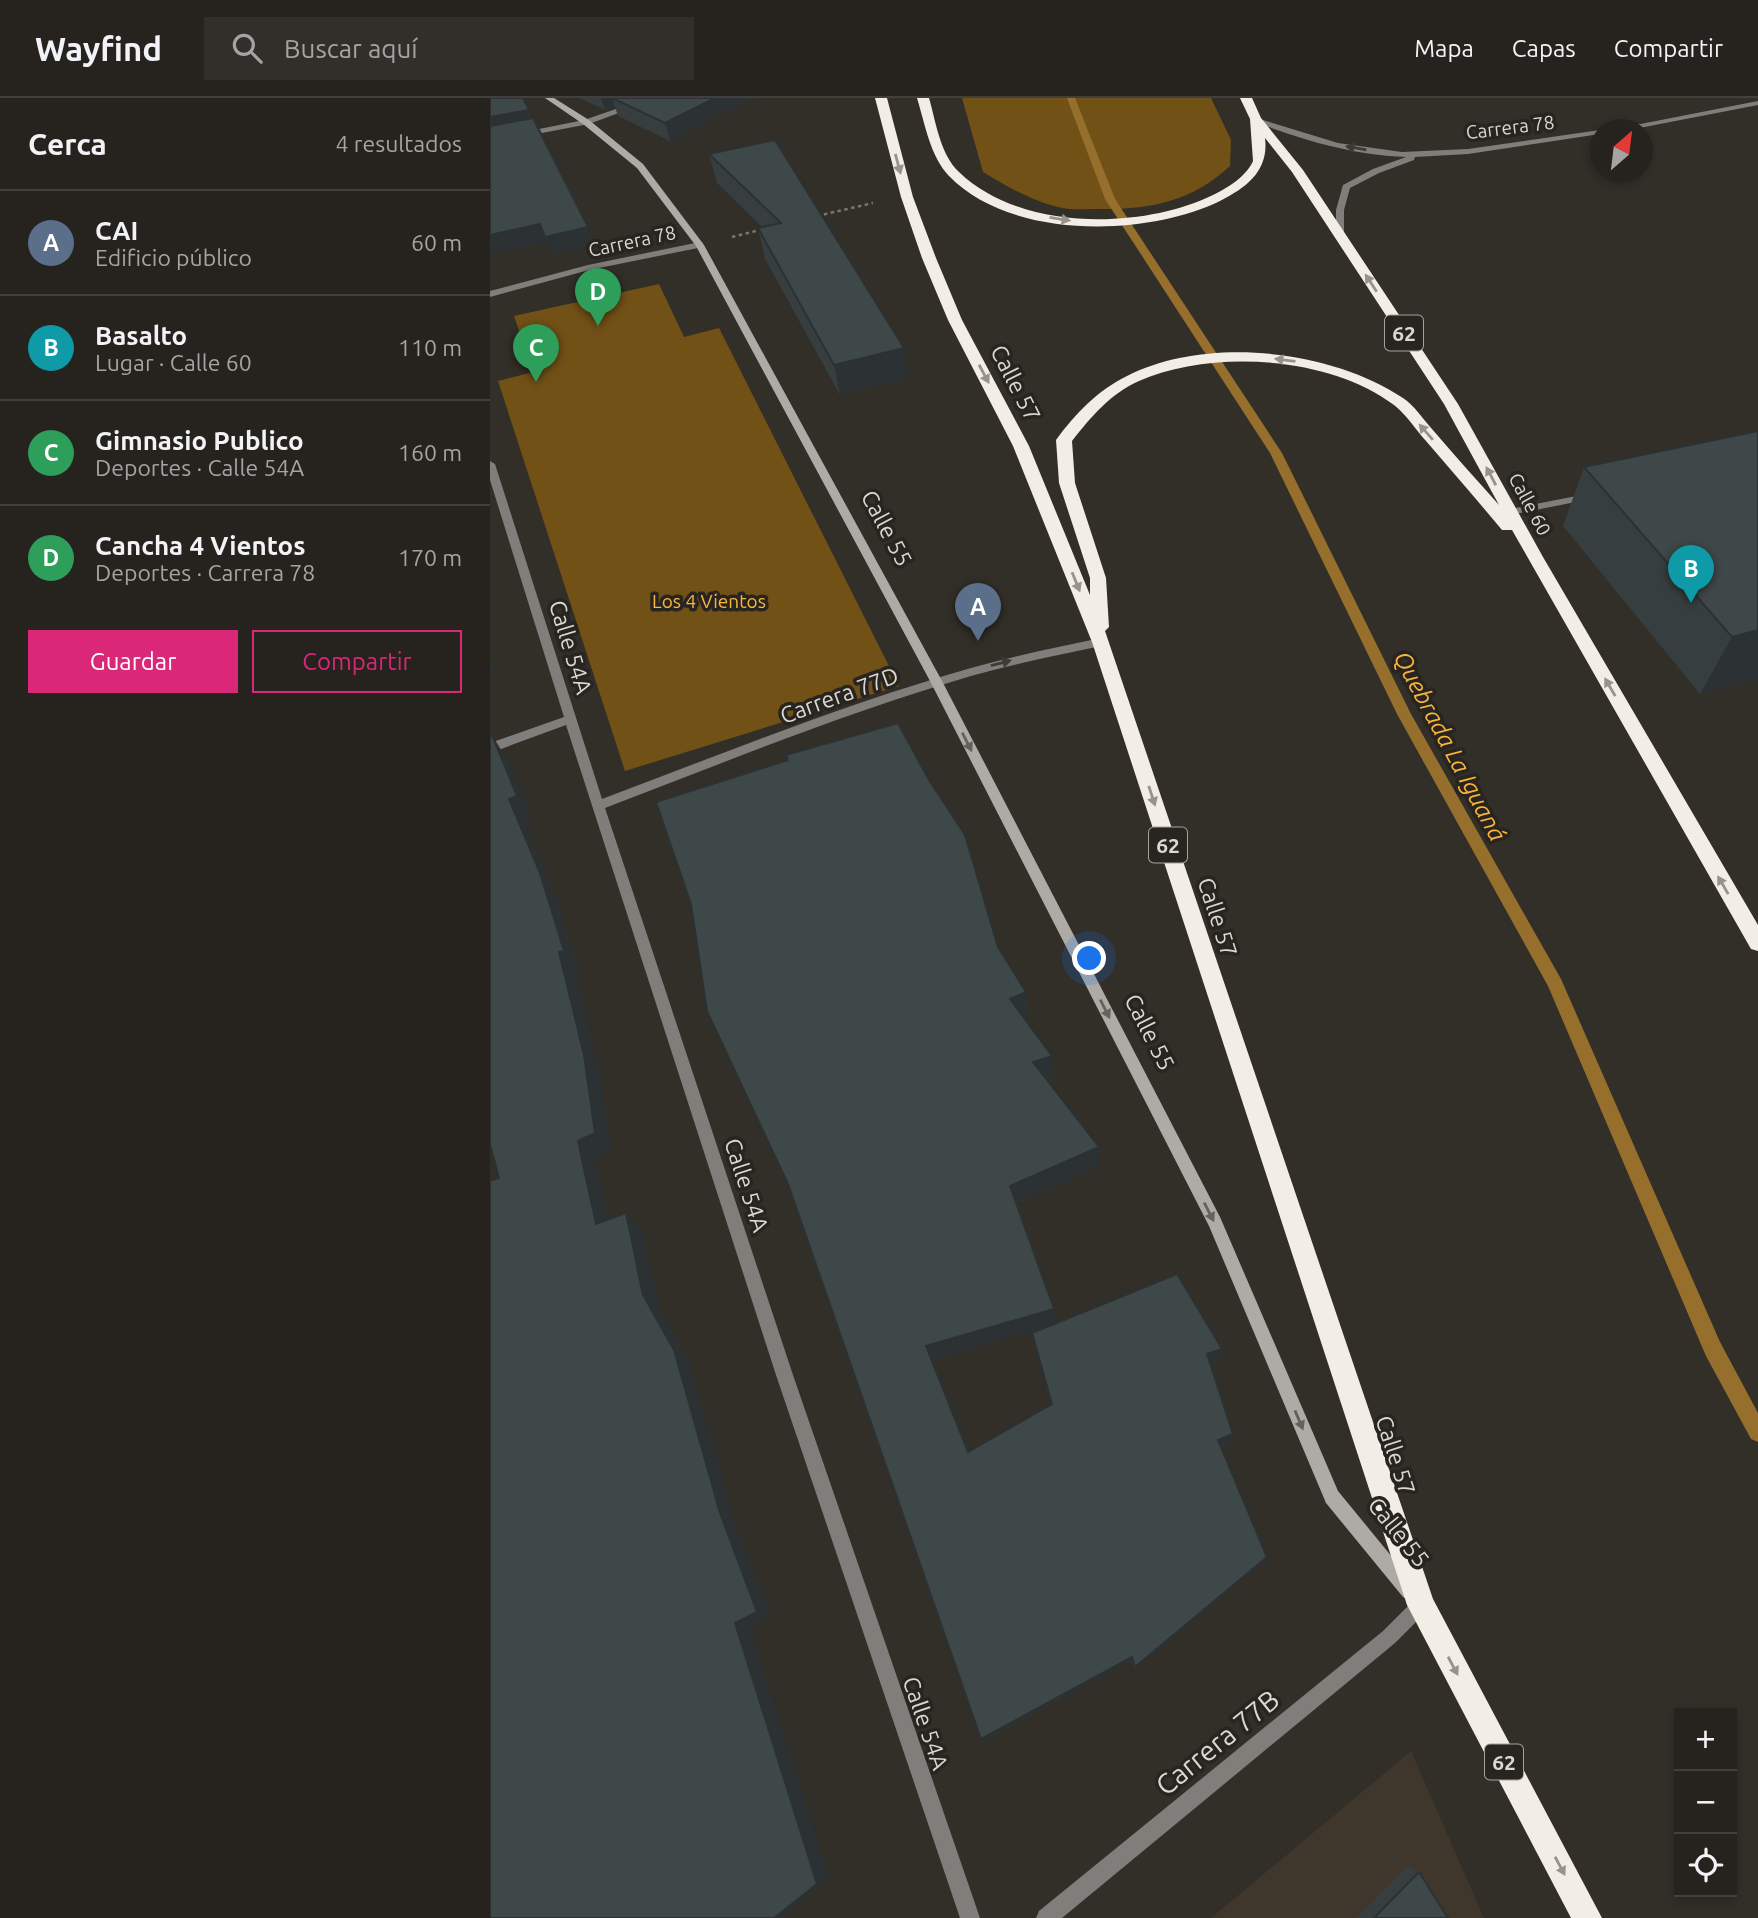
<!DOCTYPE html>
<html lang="es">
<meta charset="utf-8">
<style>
body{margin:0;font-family:Ubuntu,sans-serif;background:#322f2b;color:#f1f3f6}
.controls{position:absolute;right:21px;bottom:21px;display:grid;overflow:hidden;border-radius:0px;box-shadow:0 4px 10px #0003}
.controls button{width:63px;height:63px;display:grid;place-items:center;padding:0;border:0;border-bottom:2px solid #423f3c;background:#26221e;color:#f1f3f6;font:35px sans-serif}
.compass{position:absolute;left:1100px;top:21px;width:63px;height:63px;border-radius:50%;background:#26221e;box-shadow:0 4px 10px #0003;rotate:28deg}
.you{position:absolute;left:600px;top:861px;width:24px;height:24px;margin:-18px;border:5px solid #fff;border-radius:50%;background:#1a73e8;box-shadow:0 0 0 10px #1a73e833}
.badge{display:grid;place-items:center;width:46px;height:46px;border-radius:50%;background:#db2777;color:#fff;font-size:23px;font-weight:700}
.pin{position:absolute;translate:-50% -58px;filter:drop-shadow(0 2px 4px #0008)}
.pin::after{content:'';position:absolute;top:37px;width:24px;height:21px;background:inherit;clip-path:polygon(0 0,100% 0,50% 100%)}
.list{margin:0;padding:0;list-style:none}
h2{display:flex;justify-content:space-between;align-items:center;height:91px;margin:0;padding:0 28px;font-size:30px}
h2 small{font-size:23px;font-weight:400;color:#a4a4a4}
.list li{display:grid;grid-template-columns:46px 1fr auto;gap:21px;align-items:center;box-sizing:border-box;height:105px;padding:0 28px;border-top:2px solid #423f3c}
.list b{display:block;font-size:26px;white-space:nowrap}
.list p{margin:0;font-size:23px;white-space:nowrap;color:#a4a4a4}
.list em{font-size:23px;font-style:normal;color:#a4a4a4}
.actions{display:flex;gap:14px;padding:21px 28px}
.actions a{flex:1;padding:16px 0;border:2px solid #db2777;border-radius:0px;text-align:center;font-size:24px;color:#db2777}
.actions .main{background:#db2777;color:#fff}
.icon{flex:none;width:38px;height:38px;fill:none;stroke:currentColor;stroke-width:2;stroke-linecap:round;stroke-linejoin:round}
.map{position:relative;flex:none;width:1268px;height:1820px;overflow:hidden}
header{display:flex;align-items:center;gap:42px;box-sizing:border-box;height:98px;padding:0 35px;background:#26221e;border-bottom:2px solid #423f3c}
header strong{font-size:33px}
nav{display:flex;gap:38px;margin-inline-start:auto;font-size:24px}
.search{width:490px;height:63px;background:#322f2b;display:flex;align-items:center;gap:18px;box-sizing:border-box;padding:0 24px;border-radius:0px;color:#a4a4a4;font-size:26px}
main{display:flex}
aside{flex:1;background:#26221e}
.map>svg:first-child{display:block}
.built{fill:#3f372c}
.green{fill:#725117}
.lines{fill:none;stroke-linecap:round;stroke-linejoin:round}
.stream{fill:#976f2d;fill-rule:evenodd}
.path{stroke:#7a7671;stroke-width:2.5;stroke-dasharray:3.5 3.5;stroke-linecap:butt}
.street{fill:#807e7b;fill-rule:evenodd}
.secondary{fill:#aeaba6;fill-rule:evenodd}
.highway{fill:#f2ede5;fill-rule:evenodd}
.wall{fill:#363e3f;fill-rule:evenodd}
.shaded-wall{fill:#2c3233}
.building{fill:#3f4849;stroke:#2c3233;stroke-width:2}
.oneway{fill:#3e3a36}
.oneway2{fill:#97938c}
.oneway3{fill:#64615c}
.labels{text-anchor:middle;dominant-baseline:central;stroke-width:7;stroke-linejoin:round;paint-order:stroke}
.far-street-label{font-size:19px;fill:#dbd8d4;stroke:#28241f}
.far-park-label{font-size:19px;fill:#fab53e;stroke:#28241f}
.shield{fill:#28241f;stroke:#a5a29e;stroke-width:2}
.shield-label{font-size:21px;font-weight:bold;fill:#dbd8d4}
.street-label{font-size:23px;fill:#dbd8d4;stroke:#28241f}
.water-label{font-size:24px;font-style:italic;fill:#f7b33b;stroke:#28241f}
.near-street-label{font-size:28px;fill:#dbd8d4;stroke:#28241f}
</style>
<header>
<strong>Wayfind</strong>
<div class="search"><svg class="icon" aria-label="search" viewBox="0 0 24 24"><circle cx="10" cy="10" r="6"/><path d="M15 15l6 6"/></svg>Buscar aquí</div>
<nav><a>Mapa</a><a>Capas</a><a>Compartir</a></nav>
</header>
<main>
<aside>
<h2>Cerca<small>4 resultados</small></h2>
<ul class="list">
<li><span class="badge" style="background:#5c6f8a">A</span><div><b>CAI</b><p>Edificio público</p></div><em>60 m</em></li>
<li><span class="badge" style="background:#0f9aa8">B</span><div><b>Basalto</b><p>Lugar · Calle 60</p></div><em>110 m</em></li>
<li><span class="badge" style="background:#2e9e5b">C</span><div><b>Gimnasio Publico</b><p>Deportes · Calle 54A</p></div><em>160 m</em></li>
<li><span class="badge" style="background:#2e9e5b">D</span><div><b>Cancha 4 Vientos</b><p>Deportes · Carrera 78</p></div><em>170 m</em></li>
</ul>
<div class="actions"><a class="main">Guardar</a><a>Compartir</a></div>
</aside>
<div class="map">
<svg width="1268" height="1820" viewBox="0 0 1268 1820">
<rect width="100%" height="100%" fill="#322e28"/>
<path class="built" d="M921 1653 994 1820H721Z"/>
<path class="green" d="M472 0H721L741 42 740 68C700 105 658 112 604 111 594 111 582 112 572 110 543 104 518 89 493 74Z
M169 186 194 239 229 230 409 588 135 673 8 283 43 274 24 218Z"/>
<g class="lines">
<path class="stream" d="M577 0H585L625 101 792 355 921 616 1071 881 1230 1244 1268 1315V1344L1261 1341 1216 1258 1058 888 907 616 780 355 615 101Z"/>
<path class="path" d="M327 118 383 105
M242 139 274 131"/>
<path class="street" d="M158 0H169L99 26 0 45V41L94 22Z
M1268 3V7L1139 32H1120Z
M763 19 848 45 912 54 978 51 1110 32V36L978 56 925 59 924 62 889 75 860 90 854 112V138L850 141 846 138V112L853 87 883 71 916 59C863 57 812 42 763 23Z
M210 144 213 145V149L99 172 0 199V193L98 167Z
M0 363 5 366 112 701C234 655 355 606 481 570 524 558 567 549 611 540L617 544 611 548C567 557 524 566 481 578 357 614 236 664 115 710L303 1277 490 1820H470L286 1277 76 627 0 655V645L74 619 0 382Z
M1102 395 1107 398 1106 400 1020 417 1015 414 1020 411Z
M931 1498 937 1501 940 1507 937 1513 905 1545 572 1820H546L549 1813 893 1533 925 1501Z"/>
<path class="secondary" d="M55 0H64L99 22 153 66 214 147 452 583 730 1119 848 1393 925 1487 928 1493 925 1499 919 1502 913 1499 836 1405 719 1128 440 583 206 148 147 70 93 26Z"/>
<path class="highway" d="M385 0H397L423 99 446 160 472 222 539 348 600 497V480L569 385 566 342C585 316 608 292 637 278 716 238 840 251 913 300 924 307 933 321 942 331 964 357 987 382 1009 407L954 306 802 74 775 40C779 72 758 89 730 103 656 139 521 142 459 78 440 58 435 26 427 0H439C446 24 450 56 469 74 530 133 651 132 723 97 737 90 756 79 763 63L760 21 750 0H762L771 20 813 72 968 306 1053 459 1268 827V853L1261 851 1022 432H1012C987 402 961 372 936 343 926 332 916 316 904 307 840 258 721 251 649 283 620 296 601 319 582 343L585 385 616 480 619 529 615 533 943 1501 1112 1820H1081L917 1507 602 544 523 348 458 222 432 160 411 99Z"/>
</g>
<path class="wall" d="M89 0H264L180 43 128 18 125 9 115 12Z
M285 42 414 250 418 280 350 297 275 161 268 130 272 129 227 85 219 56Z
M1268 333V581L1210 596 1073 428 1094 369Z
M298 663 508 849 536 894 539 917 534 919 564 980 557 982 609 1049V1068L526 1106 566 1225 732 1251 728 1264 720 1267 739 1347 732 1350 771 1466 645 1571 641 1562 497 1641ZM555 1229 542 1235 561 1307 479 1353 443 1262Z
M917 1768 929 1774 958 1820H866Z"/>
<path class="shaded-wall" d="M111 0H150H122L125 9 115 12Z
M225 0H264L180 43 175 25Z
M39 12 45 29 0 38V19Z
M50 126 57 144 0 157V137Z
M98 129 105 147 62 157 55 139Z
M414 250 418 280 350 297 344 267Z
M1268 532V581L1210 596 1242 539Z
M0 561 6 573 0 575Z
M2 637 18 663 43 723 35 726 66 799 90 875 86 877 110 978 122 1054 105 1061 123 1143 106 1126 88 1043 19 701Z
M536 894 539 917 524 923 520 901Z
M562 958 564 980 546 986 543 964Z
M609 1049V1068L524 1107 520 1088Z
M136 1115 152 1132 170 1211 200 1265 244 1423 281 1518 260 1529 339 1780 290 1820H284L230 1415 153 1197Z
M564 1211 566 1226 443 1262 484 1364 478 1354 436 1248Z
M732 1251 728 1264 714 1269 717 1256Z
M743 1336 739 1347 725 1353 728 1342Z
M777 1459 771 1466 645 1571V1569Z
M642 1559 641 1562 497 1641H491Z"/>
<path class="building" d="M0 0H33L39 12 0 19Z
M122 0H225L175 25Z
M43 20 98 129 55 139 50 126 0 137V28Z
M285 42 414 250 344 267 268 130 291 125 219 56Z
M1268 333V532L1242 539 1094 369Z
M408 625 439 682 475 737 508 849 536 894 520 901 562 958 543 964 609 1049 520 1088 564 1211 436 1248 478 1354 562 1306 542 1235 687 1176 732 1251 717 1256 743 1336 728 1342 777 1459 645 1569 642 1559 491 1641 298 1086 217 913 201 806 166 704 298 662 296 657Z
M2 637 27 698 19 701 50 775 74 853 69 854 94 957 105 1035 88 1043 106 1126 136 1115 153 1197 184 1252 230 1415 267 1514 245 1525 327 1786 284 1820H0V1083L9 1080 0 1046V638Z
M929 1774 958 1820H884Z"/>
<defs><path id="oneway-solid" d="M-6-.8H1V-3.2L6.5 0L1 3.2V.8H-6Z" transform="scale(1.75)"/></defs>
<g class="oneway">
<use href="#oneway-solid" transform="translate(866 50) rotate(-170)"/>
<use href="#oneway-solid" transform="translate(511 565) rotate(-15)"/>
</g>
<g class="oneway2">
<use href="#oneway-solid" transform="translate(408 66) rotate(75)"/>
<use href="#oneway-solid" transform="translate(570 121) rotate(9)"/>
<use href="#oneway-solid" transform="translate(881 185) rotate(-123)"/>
<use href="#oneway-solid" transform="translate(795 262) rotate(-173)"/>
<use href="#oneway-solid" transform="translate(494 276) rotate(62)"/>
<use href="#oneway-solid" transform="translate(936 334) rotate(-131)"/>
<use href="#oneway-solid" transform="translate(1001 378) rotate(-118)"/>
<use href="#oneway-solid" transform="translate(586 484) rotate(68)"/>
<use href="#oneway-solid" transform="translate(1120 589) rotate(-120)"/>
<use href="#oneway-solid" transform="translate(662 698) rotate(72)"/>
<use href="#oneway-solid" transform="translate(1233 787) rotate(-120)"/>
<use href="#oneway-solid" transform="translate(963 1568) rotate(62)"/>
<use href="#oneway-solid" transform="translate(1070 1768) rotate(62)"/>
</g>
<g class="oneway3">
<use href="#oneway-solid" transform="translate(477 644) rotate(63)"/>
<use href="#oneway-solid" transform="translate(615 911) rotate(63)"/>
<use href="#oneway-solid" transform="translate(719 1114) rotate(63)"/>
<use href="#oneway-solid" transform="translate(809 1322) rotate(67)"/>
</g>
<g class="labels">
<g class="far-street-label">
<text transform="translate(1020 29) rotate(-7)">Carrera 78</text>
<text transform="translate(142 143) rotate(-12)">Carrera 78</text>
<text transform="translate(1040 406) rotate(62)">Calle 60</text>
</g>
<g class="far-park-label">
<text x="219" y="503">Los 4 Vientos</text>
</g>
<g class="shield">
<rect x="895" y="217.5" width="38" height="35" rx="5"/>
<rect x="659" y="729.5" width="38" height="35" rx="5"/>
<rect x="995" y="1646.5" width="38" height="35" rx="5"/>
</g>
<g class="shield-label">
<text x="914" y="235">62</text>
<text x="678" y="747">62</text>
<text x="1014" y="1664">62</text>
</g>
<g class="street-label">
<text transform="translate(526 285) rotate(63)">Calle 57</text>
<text transform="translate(397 430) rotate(62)">Calle 55</text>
<text transform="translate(81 549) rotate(73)">Calle 54A</text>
<text transform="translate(349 597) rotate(-20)">Carrera 77D</text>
<text transform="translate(728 819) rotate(72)">Calle 57</text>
<text transform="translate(660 934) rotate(63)">Calle 55</text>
<text transform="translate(257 1087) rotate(72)">Calle 54A</text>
<text transform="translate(906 1357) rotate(72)">Calle 57</text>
<text transform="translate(909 1434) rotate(51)">Calle 55</text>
<text transform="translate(436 1625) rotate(71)">Calle 54A</text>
</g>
<g class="water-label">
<text transform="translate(960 648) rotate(62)">Quebrada La Iguaná</text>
</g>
<g class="near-street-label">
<text transform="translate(727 1644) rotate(-39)">Carrera 77B</text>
</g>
</g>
</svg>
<div class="controls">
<button>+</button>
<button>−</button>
<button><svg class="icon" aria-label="locate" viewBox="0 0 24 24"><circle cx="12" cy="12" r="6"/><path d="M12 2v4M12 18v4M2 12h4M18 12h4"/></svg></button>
</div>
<svg class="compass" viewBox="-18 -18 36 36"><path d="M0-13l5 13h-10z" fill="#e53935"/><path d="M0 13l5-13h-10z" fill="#a4a4a4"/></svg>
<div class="you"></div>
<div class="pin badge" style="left:488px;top:543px;background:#5c6f8a">A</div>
<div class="pin badge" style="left:1201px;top:505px;background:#0f9aa8">B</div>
<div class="pin badge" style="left:46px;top:284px;background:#2e9e5b">C</div>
<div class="pin badge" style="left:108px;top:228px;background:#2e9e5b">D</div>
</div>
</main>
